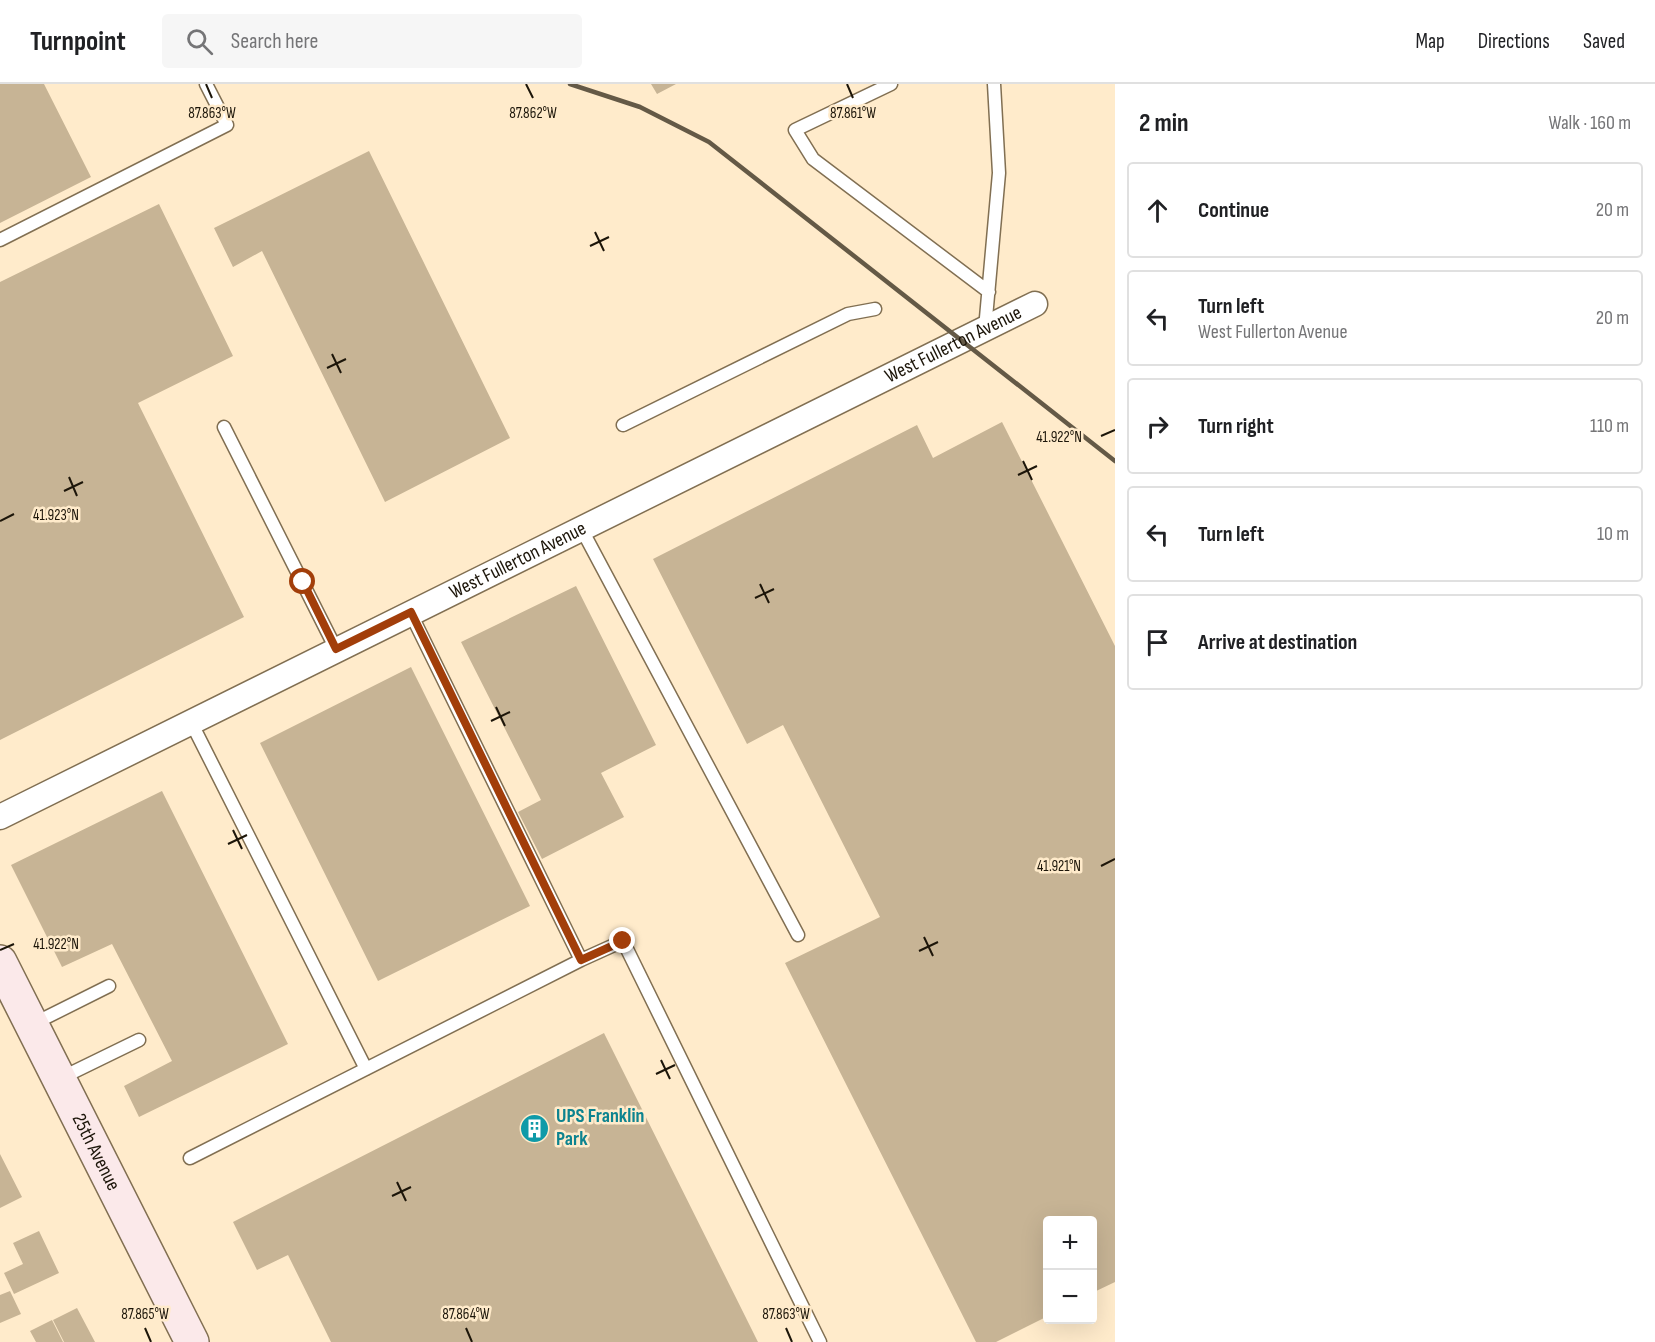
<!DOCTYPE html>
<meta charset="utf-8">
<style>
body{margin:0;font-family:"Sofia Sans Condensed",sans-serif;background:#f6f6f6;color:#202124}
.controls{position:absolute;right:18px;bottom:18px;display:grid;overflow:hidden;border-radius:6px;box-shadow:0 6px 24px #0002}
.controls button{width:54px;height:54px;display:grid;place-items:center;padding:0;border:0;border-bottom:2px solid #e0e0e0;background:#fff;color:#202124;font:30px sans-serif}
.stop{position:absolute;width:18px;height:18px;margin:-14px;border:4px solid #a23e0a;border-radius:50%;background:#fff}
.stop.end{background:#a23e0a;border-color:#fff;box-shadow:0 2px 6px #0008}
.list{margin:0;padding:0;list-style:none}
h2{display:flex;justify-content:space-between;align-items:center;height:78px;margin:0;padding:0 24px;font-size:26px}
h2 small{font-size:20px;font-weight:400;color:#757577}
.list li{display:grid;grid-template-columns:39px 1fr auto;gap:18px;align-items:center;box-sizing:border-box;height:96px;margin:0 12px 12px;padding:0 12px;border:2px solid #e0e0e0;border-radius:6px}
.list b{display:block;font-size:22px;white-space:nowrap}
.list p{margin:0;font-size:20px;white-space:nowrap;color:#757577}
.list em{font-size:20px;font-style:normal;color:#757577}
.icon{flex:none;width:33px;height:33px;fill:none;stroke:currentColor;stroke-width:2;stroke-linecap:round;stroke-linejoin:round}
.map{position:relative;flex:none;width:1115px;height:1258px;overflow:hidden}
header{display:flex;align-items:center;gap:36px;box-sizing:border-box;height:84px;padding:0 30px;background:#fff;border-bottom:2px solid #e0e0e0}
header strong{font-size:28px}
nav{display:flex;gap:33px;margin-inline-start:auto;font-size:21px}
.search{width:420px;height:54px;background:#f6f6f6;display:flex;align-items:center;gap:15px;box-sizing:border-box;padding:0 21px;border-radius:6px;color:#757577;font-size:22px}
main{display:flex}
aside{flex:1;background:#fff}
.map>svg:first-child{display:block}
.building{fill:#c7b495}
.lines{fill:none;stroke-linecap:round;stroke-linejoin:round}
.lane-casing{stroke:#816f52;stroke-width:15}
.street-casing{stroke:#816f52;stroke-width:27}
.secondary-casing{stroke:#816f52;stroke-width:36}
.lane{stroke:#fff;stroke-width:12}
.street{stroke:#fff;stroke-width:24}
.secondary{stroke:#fbe9ea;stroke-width:33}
.rail{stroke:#645946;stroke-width:4.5}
.route{stroke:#a23e0a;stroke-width:8}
.ticks{fill:none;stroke:#1c1509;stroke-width:2}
.labels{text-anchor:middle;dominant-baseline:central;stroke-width:5;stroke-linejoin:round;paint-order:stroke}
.street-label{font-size:20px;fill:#1c1509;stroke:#ffebcb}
.culture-label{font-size:20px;font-weight:bold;fill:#0d838f;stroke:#ffebcb;text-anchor:start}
.ticks-label{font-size:15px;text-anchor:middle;fill:#1c1509;stroke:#ffebcb;stroke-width:5;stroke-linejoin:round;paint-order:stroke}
</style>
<header>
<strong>Turnpoint</strong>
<div class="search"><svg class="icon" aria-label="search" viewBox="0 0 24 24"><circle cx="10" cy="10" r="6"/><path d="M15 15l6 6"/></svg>Search here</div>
<nav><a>Map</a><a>Directions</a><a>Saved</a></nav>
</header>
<main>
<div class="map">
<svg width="1115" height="1258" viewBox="0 0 1115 1258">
<rect width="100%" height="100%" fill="#ffebcb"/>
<path class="building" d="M0 0H44L91 93 0 139Z
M651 0H676L657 10Z
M369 67 510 354 385 418 262 167 233 183 214 144Z
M159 120 233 272 138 319 244 533 0 656V198Z
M1002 338 1115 562V1198L1092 1209V1136H1048V1232L996 1258H976L785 879 880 833 783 641 747 660 653 475 917 341 933 374Z
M576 502 656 661 601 689 624 733 542 775 518 728 541 716 461 558Z
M411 583 530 822 378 897 260 659Z
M162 707 288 960 139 1033 124 1002 172 977 112 860 62 883 11 781Z
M604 949 758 1258H331L288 1171 257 1186 233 1138Z
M0 1070 22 1113 0 1124Z
M39 1147 59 1189 14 1210 4 1189 23 1180 13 1159Z
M10 1207 21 1230 0 1239V1211Z
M77 1224 95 1258H64L53 1236Z
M52 1236 63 1258H36L30 1247Z"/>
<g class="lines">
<defs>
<path id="lane" d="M891 0 795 46 813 75 989 208
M0 156 227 41 206 0
M985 245 999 89 994 0
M623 341 848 230 875 225
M224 343 336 565
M581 444 798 851
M410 528 581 876 623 857 820 1258
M191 638 366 985
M33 940 109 902
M59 995 139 956
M190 1074 581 876"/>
<g id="street">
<path id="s1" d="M0 733 1035 220"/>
</g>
<g id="secondary">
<path id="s2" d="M0 878 192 1258"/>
</g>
</defs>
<use href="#lane" class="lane-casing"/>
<use href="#street" class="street-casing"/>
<use href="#secondary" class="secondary-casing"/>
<use href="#lane" class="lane"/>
<use href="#street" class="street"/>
<use href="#secondary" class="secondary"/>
<path class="rail" d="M570 0 640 23 709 58 1115 377"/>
</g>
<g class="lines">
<path class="route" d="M303 498 336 565 411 528 581 876 623 857"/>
</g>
<path class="ticks" d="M206 0 212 14M526 0 533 14M847 0 853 14M595 148 604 167M590 162 609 153M332 270 341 289M327 284 346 275M1101 352 1115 346M1023 377 1032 396M1018 391 1037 382M69 393 77 412M64 407 83 398M0 437 14 430M760 500 769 519M755 514 774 505M496 623 505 642M491 637 510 628M233 746 242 765M228 760 247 751M1101 782 1115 775M924 853 933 872M0 866 14 860M919 867 938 858M661 976 670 995M656 990 675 981M397 1098 406 1117M392 1112 411 1103M145 1244 151 1258M466 1244 472 1258M786 1244 792 1258"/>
<defs>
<symbol id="building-disc" viewBox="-11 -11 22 22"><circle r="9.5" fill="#0f9aa8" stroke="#ffebcb"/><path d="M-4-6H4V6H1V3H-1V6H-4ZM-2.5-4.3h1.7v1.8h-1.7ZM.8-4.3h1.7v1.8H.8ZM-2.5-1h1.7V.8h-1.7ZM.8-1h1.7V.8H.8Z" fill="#fff"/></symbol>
</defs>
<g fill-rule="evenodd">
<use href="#building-disc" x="518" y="1028" width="33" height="33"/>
</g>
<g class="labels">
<g class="street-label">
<text stroke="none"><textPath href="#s1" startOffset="1064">West Fullerton Avenue</textPath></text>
<text stroke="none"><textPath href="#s1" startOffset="578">West Fullerton Avenue</textPath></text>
<text stroke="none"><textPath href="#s2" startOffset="213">25th Avenue</textPath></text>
</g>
<g class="culture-label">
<text x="556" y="1032">UPS Franklin<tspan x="556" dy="23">Park</tspan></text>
</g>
</g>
<g class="ticks-label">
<text x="212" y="34">87.863°W</text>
<text x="533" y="34">87.862°W</text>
<text x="853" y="34">87.861°W</text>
<text x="1059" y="358">41.922°N</text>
<text x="56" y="436">41.923°N</text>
<text x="1059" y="787">41.921°N</text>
<text x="56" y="865">41.922°N</text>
<text x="145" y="1235">87.865°W</text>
<text x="466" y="1235">87.864°W</text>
<text x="786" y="1235">87.863°W</text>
</g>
</svg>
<div class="controls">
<button>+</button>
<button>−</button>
</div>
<div class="stop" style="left:303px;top:498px"></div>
<div class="stop end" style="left:623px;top:857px"></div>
</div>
<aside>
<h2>2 min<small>Walk · 160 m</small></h2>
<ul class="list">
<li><svg class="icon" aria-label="ahead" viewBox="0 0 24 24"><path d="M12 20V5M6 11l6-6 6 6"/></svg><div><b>Continue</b></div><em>20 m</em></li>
<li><svg class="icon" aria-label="left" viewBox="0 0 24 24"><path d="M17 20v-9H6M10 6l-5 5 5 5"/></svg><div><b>Turn left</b><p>West Fullerton Avenue</p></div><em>20 m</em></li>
<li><svg class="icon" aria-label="right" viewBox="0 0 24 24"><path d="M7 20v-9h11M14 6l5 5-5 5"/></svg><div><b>Turn right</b></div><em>110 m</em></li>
<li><svg class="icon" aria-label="left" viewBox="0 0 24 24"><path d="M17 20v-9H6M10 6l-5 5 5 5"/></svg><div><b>Turn left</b></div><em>10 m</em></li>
<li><svg class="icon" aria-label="arrive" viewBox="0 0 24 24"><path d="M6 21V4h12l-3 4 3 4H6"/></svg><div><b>Arrive at destination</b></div></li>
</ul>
</aside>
</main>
